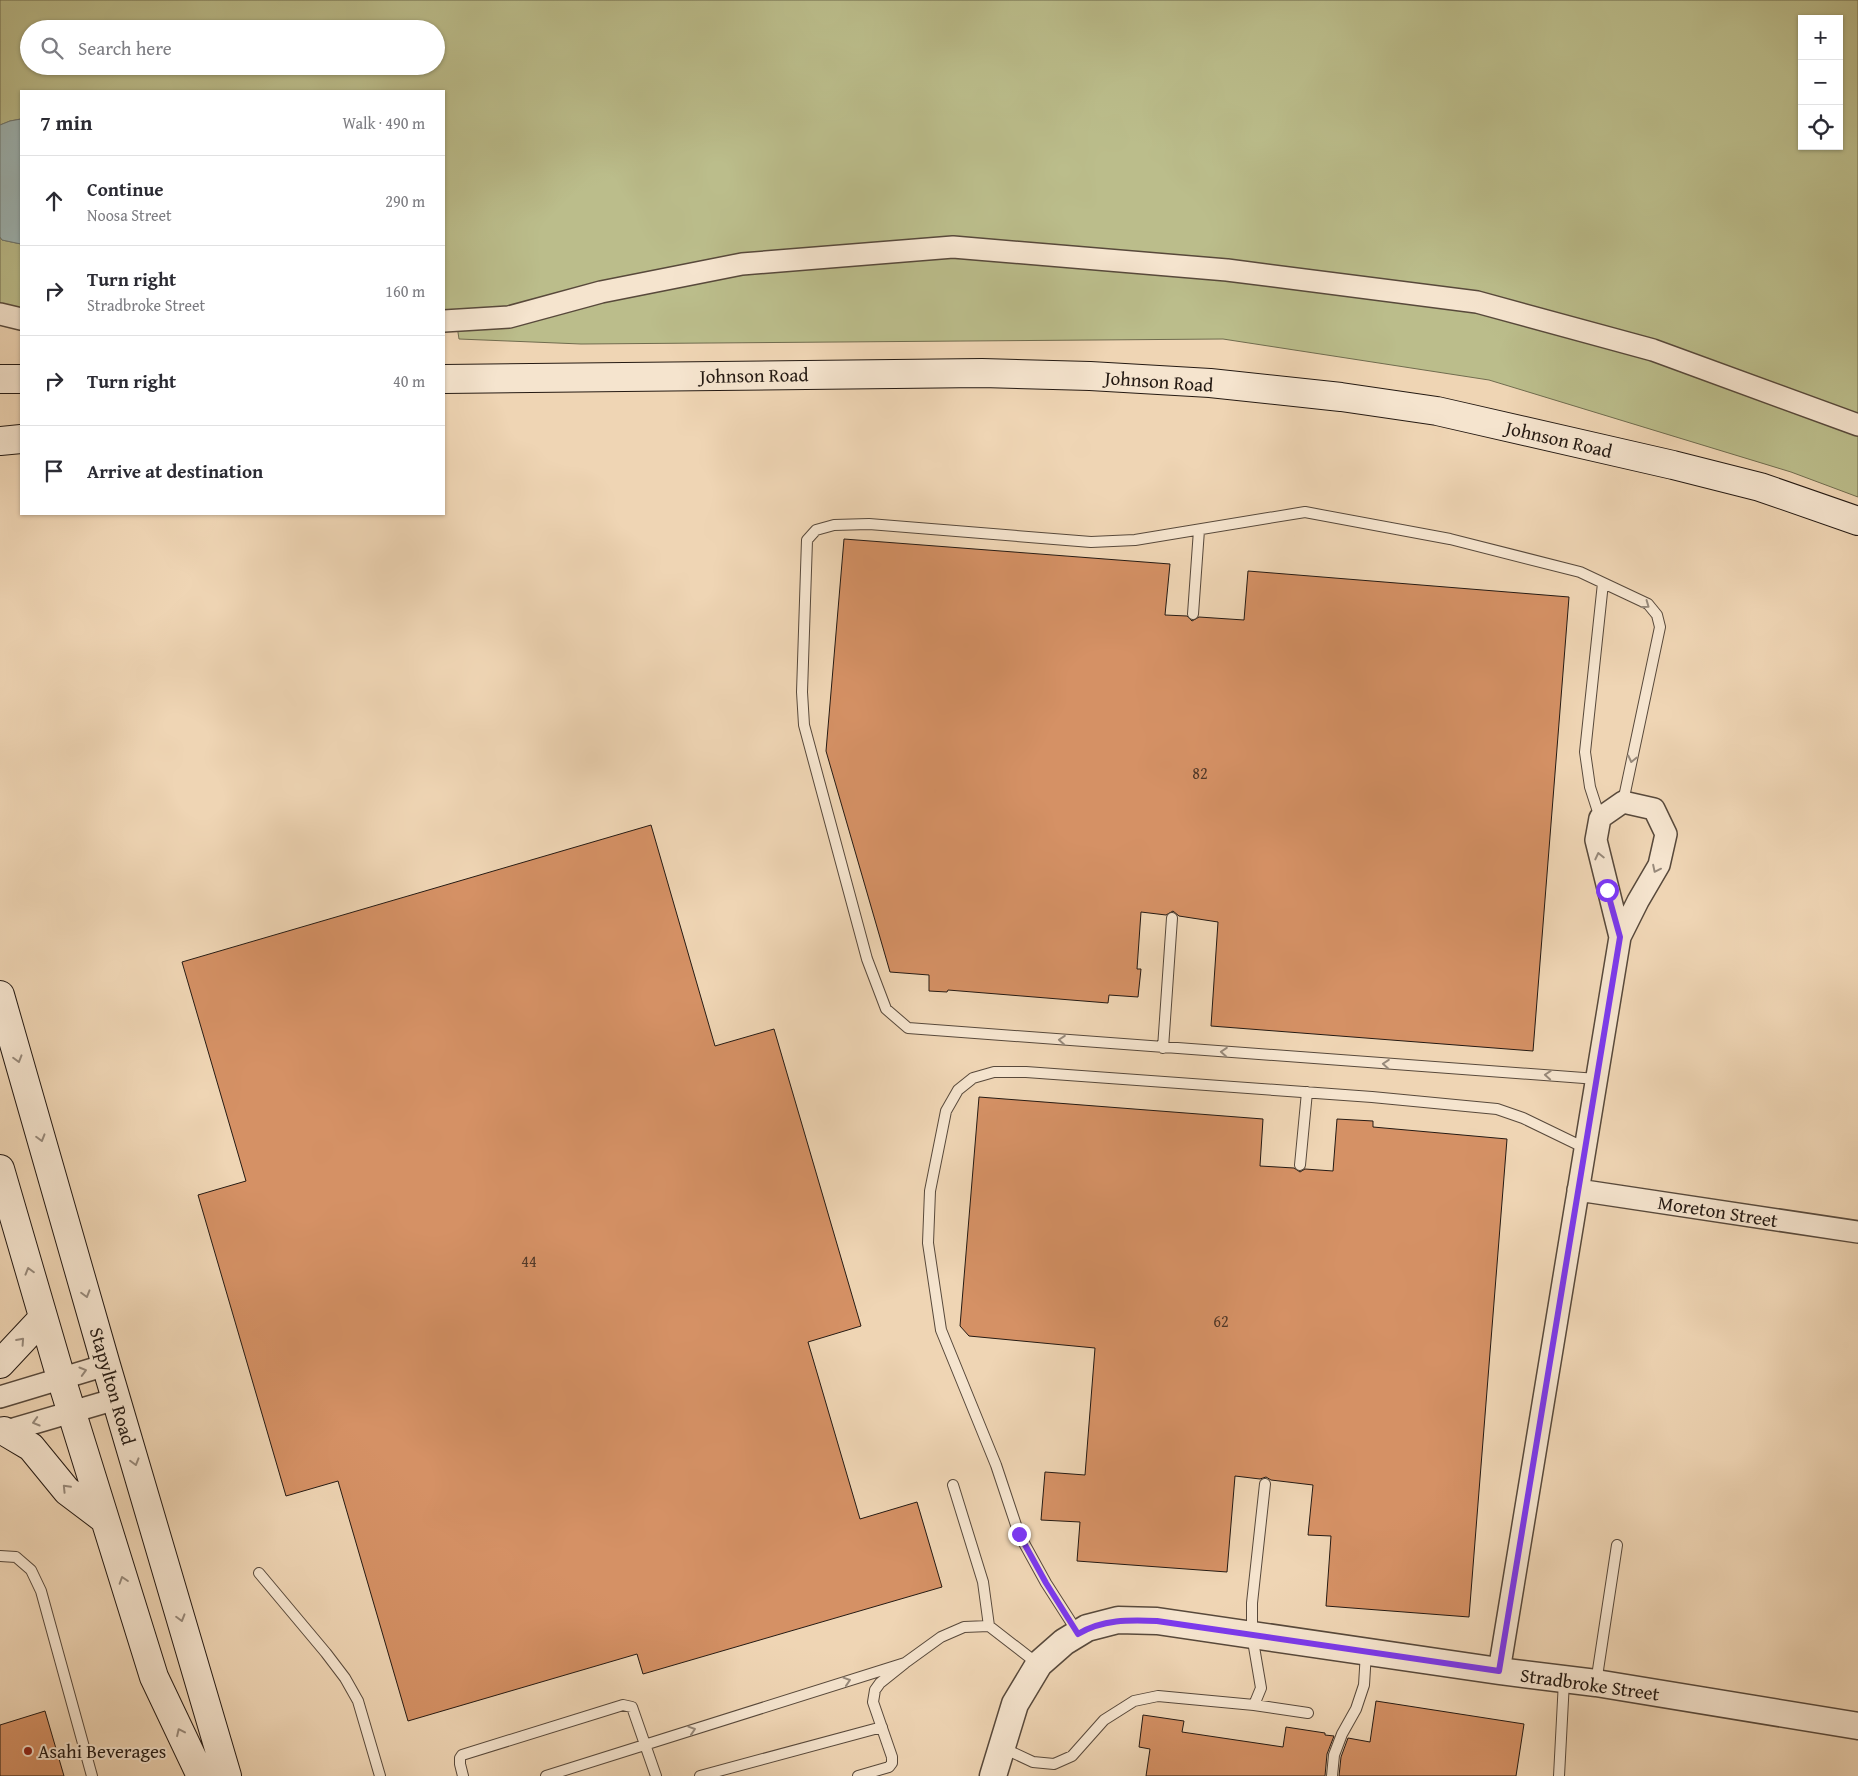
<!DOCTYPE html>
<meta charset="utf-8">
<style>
body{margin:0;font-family:"Gentium Book Plus",serif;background:#f7f7f7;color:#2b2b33}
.controls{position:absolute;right:15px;top:15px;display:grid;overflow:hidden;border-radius:0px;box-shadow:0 1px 4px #0004}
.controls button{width:45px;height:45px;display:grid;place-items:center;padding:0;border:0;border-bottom:1px solid #e1e1e2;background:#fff;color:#2b2b33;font:25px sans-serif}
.stop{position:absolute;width:15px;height:15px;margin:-11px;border:4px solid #7c3aed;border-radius:50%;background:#fff}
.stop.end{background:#7c3aed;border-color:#fff;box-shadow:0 1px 5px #0008}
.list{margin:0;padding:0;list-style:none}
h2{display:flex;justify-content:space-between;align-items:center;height:65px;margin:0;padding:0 20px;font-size:21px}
h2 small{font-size:16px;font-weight:400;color:#7c7c81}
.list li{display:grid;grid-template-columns:32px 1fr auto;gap:15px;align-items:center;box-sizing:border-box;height:90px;padding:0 20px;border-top:1px solid #e1e1e2}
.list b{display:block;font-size:19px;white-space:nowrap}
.list p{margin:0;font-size:16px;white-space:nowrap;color:#7c7c81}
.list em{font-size:16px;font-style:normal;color:#7c7c81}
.icon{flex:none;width:28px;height:28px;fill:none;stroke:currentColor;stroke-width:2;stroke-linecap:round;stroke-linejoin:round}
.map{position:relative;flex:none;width:1858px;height:1776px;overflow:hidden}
.search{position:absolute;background:#fff;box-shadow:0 1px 4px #0004;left:20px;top:20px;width:425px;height:55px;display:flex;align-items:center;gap:12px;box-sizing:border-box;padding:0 18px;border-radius:28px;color:#7c7c81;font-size:19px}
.panel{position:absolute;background:#fff;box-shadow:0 1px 4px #0004;left:20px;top:90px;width:425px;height:425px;border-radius:0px}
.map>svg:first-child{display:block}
.green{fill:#bbbd8b;stroke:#706c4f;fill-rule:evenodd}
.water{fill:#9db6b6;stroke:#6d7875}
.building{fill:#d59165;stroke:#251a13}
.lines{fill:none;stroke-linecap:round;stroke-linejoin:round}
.service-casing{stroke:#58493b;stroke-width:12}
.minor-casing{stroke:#58493b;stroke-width:24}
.tertiary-casing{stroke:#58493b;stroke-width:29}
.secondary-casing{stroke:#251a13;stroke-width:30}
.service{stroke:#f5e4ce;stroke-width:10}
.minor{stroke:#f5e4ce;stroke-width:21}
.tertiary{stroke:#f5e4ce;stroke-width:26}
.secondary{stroke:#f5e4ce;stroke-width:28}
.oneway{stroke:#97897a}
.route{stroke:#7c3aed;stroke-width:6}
.poi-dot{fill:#8f2418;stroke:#f5e4ce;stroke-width:2}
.labels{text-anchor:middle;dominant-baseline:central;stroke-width:4;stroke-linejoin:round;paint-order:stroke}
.number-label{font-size:16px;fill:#513828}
.street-label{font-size:19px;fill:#251a13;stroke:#f5e4ce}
.poi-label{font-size:19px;fill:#251a13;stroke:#f5e4ce;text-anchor:start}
</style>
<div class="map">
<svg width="1858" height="1776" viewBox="0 0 1858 1776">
<rect width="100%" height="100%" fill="#efd5b4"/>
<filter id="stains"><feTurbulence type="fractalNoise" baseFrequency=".004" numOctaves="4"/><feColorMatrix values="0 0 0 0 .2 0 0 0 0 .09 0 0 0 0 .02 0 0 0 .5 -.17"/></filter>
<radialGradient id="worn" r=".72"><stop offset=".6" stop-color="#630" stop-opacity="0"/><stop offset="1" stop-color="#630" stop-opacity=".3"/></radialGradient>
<path class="green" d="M0 0H1858V497L1791 472 1489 380 1223 339 581 344 459 339 455 313 444 312V91H21V119L10 121 0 125ZM1802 19H1839V146H1802ZM29 29H436V66H29Z
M0 237 2 240 21 244V311H0Z"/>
<path class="water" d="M21 119V244L2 240 0 237V125L10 121Z"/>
<path class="building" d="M844 539 1170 564 1165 615 1187 616 1192 621 1199 617 1244 620 1248 571 1569 597 1533 1051 1211 1026 1218 922 1179 916 1173 911 1166 915 1141 912 1137 969H1141L1138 997 1109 995 1108 1003 948 990 947 992 929 991V975L890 972 826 751Z
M651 825 715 1046 774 1029 861 1326 808 1342 860 1519 917 1502 942 1587 643 1674 637 1654 408 1721 338 1481 286 1496 198 1195 246 1181 182 962Z
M979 1097 1263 1119 1260 1166 1294 1168 1300 1172 1305 1169 1333 1171 1337 1119 1373 1121V1127L1507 1139 1469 1617 1326 1606 1331 1536 1308 1535 1313 1485 1271 1480 1266 1477 1260 1479 1235 1476 1227 1572 1077 1561 1080 1522 1041 1520 1045 1472 1085 1475 1095 1348 969 1336 960 1326Z
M1376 1701 1524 1724 1516 1776H1339L1341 1757 1348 1738 1370 1742Z
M45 1711 64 1776H0V1725Z
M1143 1715 1184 1721 1182 1732 1283 1747 1286 1727 1325 1733V1735L1334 1736 1327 1754 1325 1776H1146L1150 1749 1139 1747Z"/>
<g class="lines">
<defs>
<path id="service" d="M1193 614 1199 530
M1600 818 1590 787 1585 752 1603 583
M1163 1048 1172 918
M1597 1079 908 1028 886 1009 867 959 804 725 802 692 807 540 816 530 834 525 869 524 1091 542 1135 540 1305 512 1450 539 1580 572 1648 604 1657 615 1660 627 1623 802
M1300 1165 1307 1092
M1265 1484 1252 1603V1635L1261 1688 1254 1705 1308 1713
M953 1485 983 1582 989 1626 1038 1664
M0 1556 16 1557 31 1570 41 1591 92 1776
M259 1573 326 1653 345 1678 358 1701 380 1776
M1078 1633 1046 1583 1019 1534 996 1465 941 1330 928 1243 930 1191 946 1111 958 1090 973 1078 994 1072H1026L1372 1097 1497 1109 1523 1118 1585 1148
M1596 1683 1617 1545
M1003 1748 1033 1762 1054 1764 1072 1756 1104 1720 1134 1701 1158 1696 1254 1705
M463 1776 460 1764V1758L462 1755 623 1705 632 1707 656 1776
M546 1776 905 1663
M700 1776 882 1727
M858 1776 889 1767 892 1763V1757L873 1702 875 1690 880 1683 905 1663 941 1637 964 1627 989 1626
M1332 1776 1334 1755 1342 1734 1356 1709 1364 1685 1366 1652
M1559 1776 1564 1681"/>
<path id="minor" d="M0 314 21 319
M444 321 509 317 601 292 742 264 953 247 1227 270 1477 302 1653 350 1858 425
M1578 1190 1858 1232
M0 1397 106 1365
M0 1433 116 1399
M1499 1671 1620 937 1638 901 1659 865 1666 834 1654 809 1623 802 1600 818 1596 840 1620 937"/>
<path id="tertiary" d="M993 1776 1015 1704 1039 1664 1064 1642 1087 1628 1118 1620 1157 1621 1499 1671 1596 1683 1858 1726"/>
<path id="secondary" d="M0 379H21
M444 379 982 373 1090 376 1210 383 1341 397 1437 411 1673 465 1760 487 1858 521
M0 441 21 439
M0 995 106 1365 227 1776
M0 1169 61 1378 154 1677 201 1776
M0 1364 43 1318
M4 1431 31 1447 67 1491 104 1519"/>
</defs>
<use href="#service" class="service-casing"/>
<use href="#minor" class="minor-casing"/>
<use href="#tertiary" class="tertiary-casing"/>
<use href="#secondary" class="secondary-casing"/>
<use href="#service" class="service"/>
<use href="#minor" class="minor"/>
<use href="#tertiary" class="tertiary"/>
<use href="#secondary" class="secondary"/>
</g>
<defs><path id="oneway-chevron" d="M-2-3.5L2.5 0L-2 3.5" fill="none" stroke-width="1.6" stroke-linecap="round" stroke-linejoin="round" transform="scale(1.25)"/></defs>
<g class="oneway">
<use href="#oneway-chevron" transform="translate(1646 605) rotate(36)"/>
<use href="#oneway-chevron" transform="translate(1632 759) rotate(103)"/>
<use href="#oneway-chevron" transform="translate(1599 856) rotate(-103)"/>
<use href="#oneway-chevron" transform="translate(1656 869) rotate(116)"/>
<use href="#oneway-chevron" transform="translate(1062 1040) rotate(-176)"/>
<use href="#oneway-chevron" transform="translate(1224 1052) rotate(-176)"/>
<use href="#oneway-chevron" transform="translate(18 1059) rotate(74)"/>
<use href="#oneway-chevron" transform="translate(1386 1064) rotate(-176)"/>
<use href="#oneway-chevron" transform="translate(1548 1075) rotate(-176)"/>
<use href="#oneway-chevron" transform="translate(41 1138) rotate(74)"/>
<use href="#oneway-chevron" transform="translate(29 1271) rotate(-106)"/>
<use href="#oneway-chevron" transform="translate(86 1294) rotate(74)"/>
<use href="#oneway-chevron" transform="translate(21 1341) rotate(-48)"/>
<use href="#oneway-chevron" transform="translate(83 1371) rotate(-16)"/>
<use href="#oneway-chevron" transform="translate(36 1422) rotate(164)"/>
<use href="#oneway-chevron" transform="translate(135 1462) rotate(74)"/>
<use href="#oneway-chevron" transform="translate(66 1488) rotate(-134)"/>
<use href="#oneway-chevron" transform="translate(123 1580) rotate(-108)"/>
<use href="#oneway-chevron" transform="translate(181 1618) rotate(74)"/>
<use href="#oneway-chevron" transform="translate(847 1681) rotate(-18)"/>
<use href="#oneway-chevron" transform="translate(692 1730) rotate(-18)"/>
<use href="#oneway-chevron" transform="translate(180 1732) rotate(-115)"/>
</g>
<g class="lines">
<path class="route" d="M1019 1534 1046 1583 1078 1634C1103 1619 1129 1620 1157 1621L1499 1671 1620 937 1607 890"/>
</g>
<circle class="poi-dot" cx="28" cy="1751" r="5"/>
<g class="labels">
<g class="number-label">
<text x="1200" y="773">82</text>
<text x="529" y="1261">44</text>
<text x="1221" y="1321">62</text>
</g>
<g class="street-label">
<text transform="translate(754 375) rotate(-1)">Johnson Road</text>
<text transform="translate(1159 381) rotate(4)">Johnson Road</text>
<text transform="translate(1559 439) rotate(13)">Johnson Road</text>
<text transform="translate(1718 1211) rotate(9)">Moreton Street</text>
<text transform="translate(113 1386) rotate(74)">Stapylton Road</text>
<text transform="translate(1590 1684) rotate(8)">Stradbroke Street</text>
</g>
<g class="poi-label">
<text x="38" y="1751">Asahi Beverages</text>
</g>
</g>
<rect width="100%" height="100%" filter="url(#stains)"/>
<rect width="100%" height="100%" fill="url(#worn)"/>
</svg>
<div class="controls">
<button>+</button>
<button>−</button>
<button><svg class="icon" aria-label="locate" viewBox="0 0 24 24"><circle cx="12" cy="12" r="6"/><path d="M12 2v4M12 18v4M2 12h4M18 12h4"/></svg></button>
</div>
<div class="stop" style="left:1607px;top:890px"></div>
<div class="stop end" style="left:1019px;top:1534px"></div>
<div class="search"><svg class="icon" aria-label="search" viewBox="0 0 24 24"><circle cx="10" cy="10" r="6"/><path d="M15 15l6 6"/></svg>Search here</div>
<section class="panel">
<h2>7 min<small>Walk · 490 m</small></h2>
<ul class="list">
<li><svg class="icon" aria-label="ahead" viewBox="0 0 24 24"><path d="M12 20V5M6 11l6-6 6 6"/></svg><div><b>Continue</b><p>Noosa Street</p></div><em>290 m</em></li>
<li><svg class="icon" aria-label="right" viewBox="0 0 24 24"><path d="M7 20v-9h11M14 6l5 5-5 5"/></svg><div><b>Turn right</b><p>Stradbroke Street</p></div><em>160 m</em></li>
<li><svg class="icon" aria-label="right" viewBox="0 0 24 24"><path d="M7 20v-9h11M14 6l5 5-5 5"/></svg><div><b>Turn right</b></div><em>40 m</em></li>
<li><svg class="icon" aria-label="arrive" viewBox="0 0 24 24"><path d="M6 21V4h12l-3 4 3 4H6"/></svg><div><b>Arrive at destination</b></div></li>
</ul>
</section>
</div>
